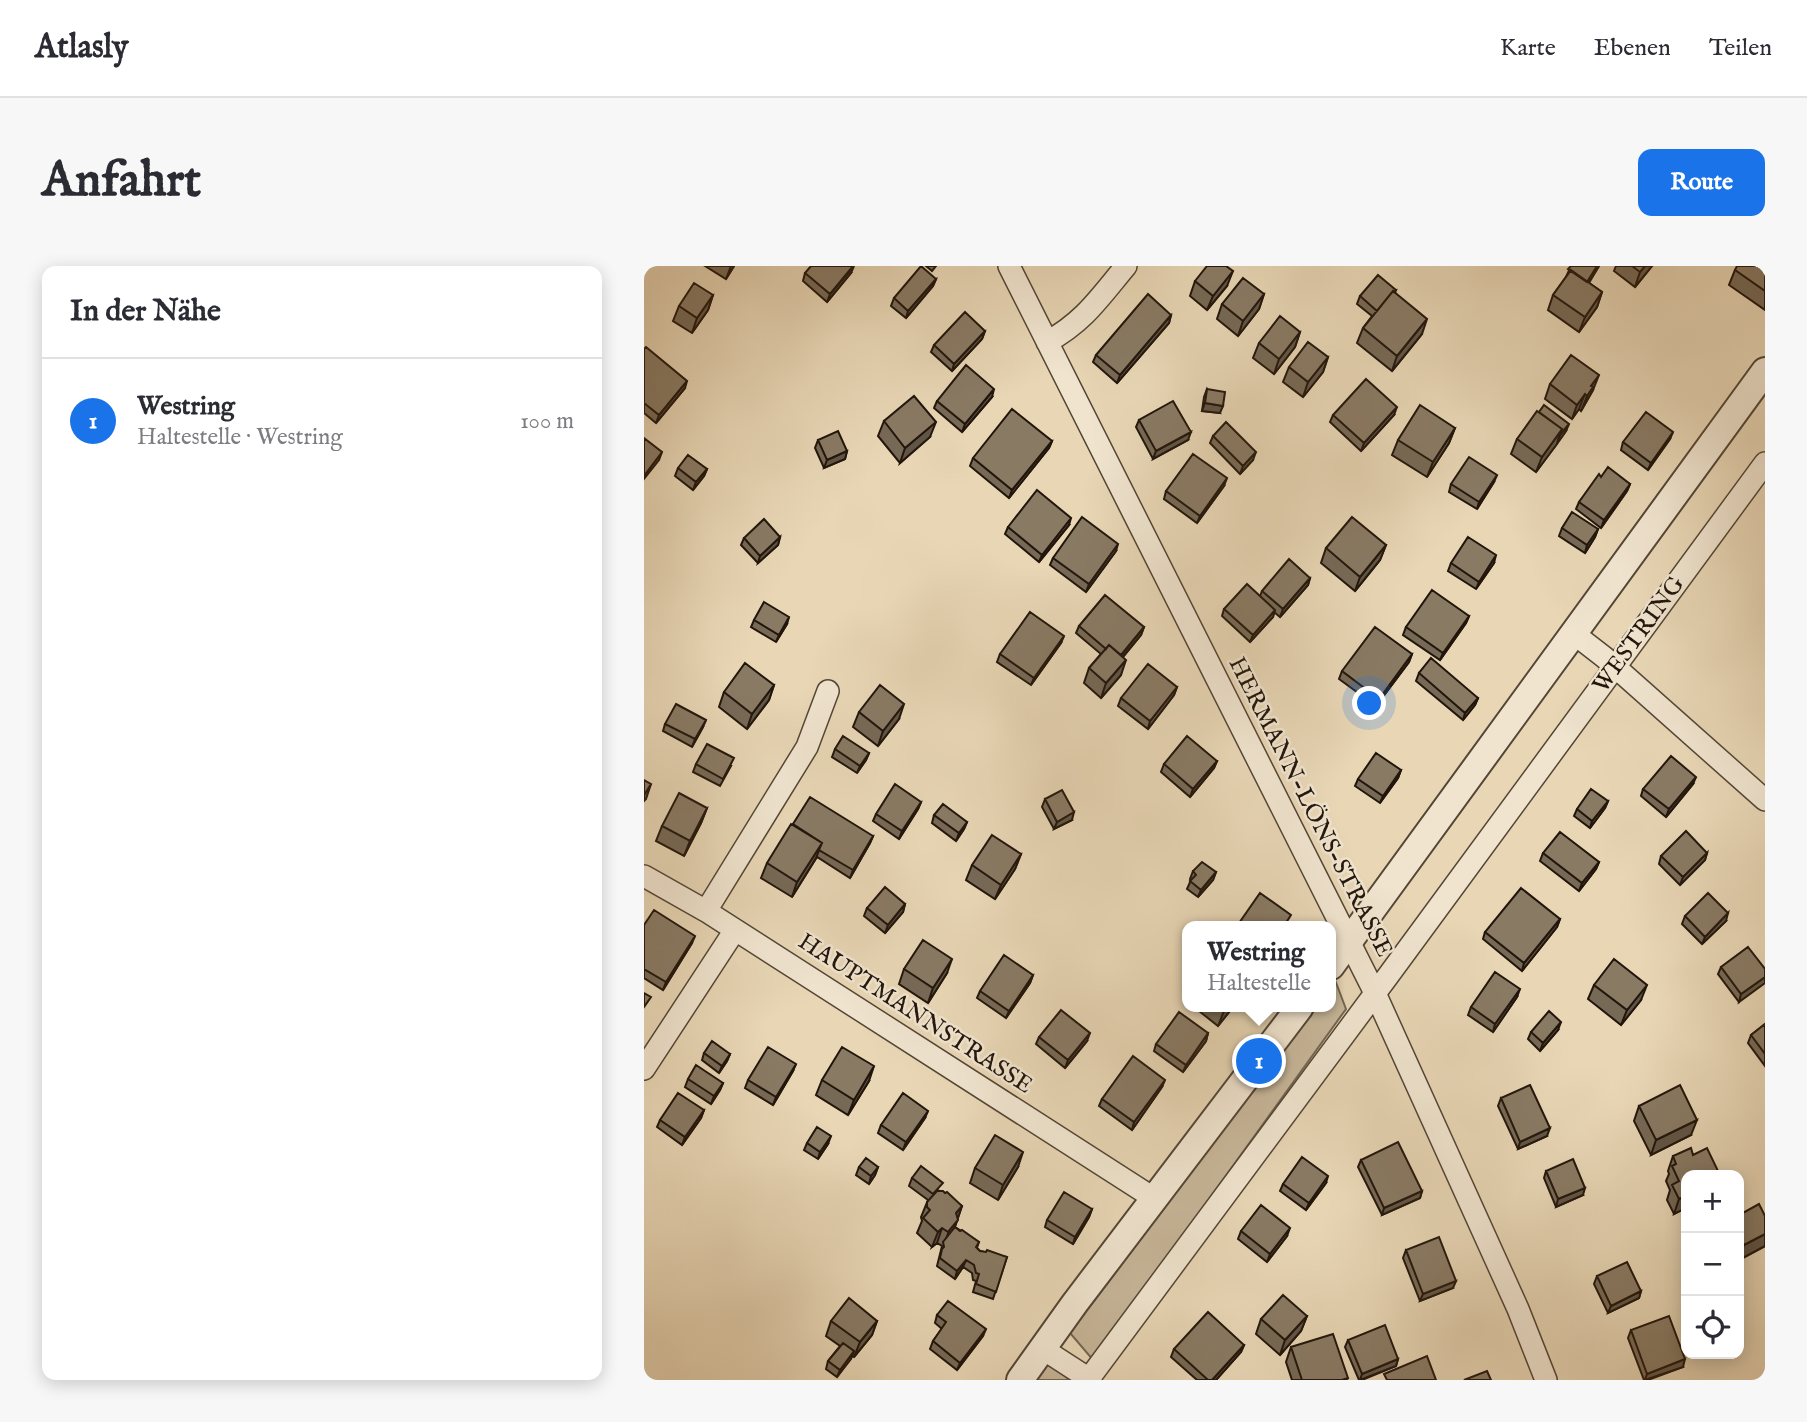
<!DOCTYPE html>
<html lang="de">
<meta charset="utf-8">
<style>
body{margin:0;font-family:"IM FELL English",serif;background:#f7f7f7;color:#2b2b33}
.controls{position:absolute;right:21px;bottom:21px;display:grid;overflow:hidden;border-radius:14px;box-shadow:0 4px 18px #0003}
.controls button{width:63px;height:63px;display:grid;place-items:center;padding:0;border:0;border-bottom:2px solid #e1e1e2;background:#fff;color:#2b2b33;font:35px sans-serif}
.you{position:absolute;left:726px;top:438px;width:24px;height:24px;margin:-18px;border:5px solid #fff;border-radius:50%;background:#1a73e8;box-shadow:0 0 0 10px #1a73e833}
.badge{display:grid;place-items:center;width:46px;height:46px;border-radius:50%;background:#1a73e8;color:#fff;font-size:23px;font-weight:700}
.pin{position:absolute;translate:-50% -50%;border:4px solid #fff;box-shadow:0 2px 7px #0006}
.popup{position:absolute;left:538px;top:655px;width:154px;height:91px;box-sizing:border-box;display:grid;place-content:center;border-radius:14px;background:#fff;filter:drop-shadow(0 2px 5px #0005);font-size:23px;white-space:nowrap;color:#7c7c81}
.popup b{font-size:26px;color:#2b2b33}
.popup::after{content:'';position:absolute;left:50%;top:100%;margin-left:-14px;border:14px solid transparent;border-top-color:#fff}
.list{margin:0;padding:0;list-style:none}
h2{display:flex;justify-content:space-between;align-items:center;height:91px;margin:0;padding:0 28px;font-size:30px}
h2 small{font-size:23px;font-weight:400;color:#7c7c81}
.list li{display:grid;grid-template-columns:46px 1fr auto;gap:21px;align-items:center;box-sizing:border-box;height:126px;padding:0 28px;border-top:2px solid #e1e1e2}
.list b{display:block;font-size:26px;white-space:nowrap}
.list p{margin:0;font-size:23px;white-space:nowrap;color:#7c7c81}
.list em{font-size:23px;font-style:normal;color:#7c7c81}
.icon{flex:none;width:38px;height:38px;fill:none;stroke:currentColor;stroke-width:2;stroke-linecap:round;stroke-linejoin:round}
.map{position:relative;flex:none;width:1121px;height:1114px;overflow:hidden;border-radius:14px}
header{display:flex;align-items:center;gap:42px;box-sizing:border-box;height:98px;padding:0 35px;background:#fff;border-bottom:2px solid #e1e1e2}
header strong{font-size:33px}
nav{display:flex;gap:38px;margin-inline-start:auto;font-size:24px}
.intro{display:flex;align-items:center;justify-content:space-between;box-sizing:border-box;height:168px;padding:0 42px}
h1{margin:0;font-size:49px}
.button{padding:18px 32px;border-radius:14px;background:#1a73e8;color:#fff;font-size:24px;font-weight:700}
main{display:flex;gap:42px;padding:0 42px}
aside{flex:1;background:#fff;border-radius:14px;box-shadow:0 4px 18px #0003}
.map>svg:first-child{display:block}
.green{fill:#c6b598;stroke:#746652;stroke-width:2}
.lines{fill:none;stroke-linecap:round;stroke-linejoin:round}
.minor-casing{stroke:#544636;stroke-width:24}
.tertiary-casing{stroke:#544636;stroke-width:30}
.minor{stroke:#f0e4cf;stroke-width:21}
.tertiary{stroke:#f0e4cf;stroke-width:26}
.wall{fill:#766956;stroke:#22160c;stroke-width:2}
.shaded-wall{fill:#605546;stroke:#22160c;stroke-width:2}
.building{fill:#897a64;stroke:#22160c;stroke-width:2}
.labels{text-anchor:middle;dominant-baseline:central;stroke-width:5;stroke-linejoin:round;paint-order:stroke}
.street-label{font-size:24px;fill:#22160c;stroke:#f0e4cf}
</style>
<header>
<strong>Atlasly</strong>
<nav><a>Karte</a><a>Ebenen</a><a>Teilen</a></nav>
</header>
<div class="intro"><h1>Anfahrt</h1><a class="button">Route</a></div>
<main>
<aside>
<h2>In der Nähe<small></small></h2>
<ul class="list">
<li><span class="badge">1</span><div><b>Westring</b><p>Haltestelle · Westring</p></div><em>100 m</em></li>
</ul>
</aside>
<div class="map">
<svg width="1121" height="1114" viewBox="0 0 1121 1114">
<rect width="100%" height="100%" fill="#e8d6b5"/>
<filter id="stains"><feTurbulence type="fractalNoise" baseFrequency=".00286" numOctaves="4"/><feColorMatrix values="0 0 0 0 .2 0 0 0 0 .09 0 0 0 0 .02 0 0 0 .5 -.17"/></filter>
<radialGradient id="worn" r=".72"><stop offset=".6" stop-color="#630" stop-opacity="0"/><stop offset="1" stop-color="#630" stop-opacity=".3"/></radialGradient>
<path class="green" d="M691 714 702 743 449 1094 426 1067 671 741H687V720Z
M404 1097 426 1114H392Z"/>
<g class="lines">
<defs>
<path id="minor" d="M365 0 731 727 874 1043 902 1114
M403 76C440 56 456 31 482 0
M929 367 960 391 1121 534
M0 610 62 645 511 933
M62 645 163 481 184 425
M0 803 91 664
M399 1083 447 1114
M444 1114 744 710 1121 197"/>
<path id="tertiary" d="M687 700 1121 105
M376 1114 431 1037 656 741"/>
</defs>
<use href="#minor" class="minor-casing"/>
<use href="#tertiary" class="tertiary-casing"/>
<use href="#minor" class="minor"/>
<use href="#tertiary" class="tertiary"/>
</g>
<path class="wall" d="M61 0H90L82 13Z
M282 0H292L288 5Z
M927 0H955L945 17 958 26 953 41 935 66 904 44 909 29 922 11Z
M972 0H1008L991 21 970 5Z
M1121 0V44L1085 19 1091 4Z
M161 7H207L183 36 159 15Z
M292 13 289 20 262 52 247 40 250 32Z
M551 15 583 20 563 44 546 30Z
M752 24 751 26 778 68 748 105 713 77 719 62 728 50 713 38 716 30Z
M620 28 615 43 594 70 573 53 578 38Z
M69 29 64 44 48 67 29 55 35 40Z
M527 49 525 57 473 117 449 96 452 89Z
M341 65 338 73 308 105 287 86 290 79Z
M656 66 651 81 630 108 609 92 615 77Z
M0 83 41 122 12 157 0 147Z
M684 91 679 106 659 131 639 116 645 101Z
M906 118 949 124 937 145 935 143 928 153 901 133Z
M563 123 576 147 558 145 560 131Z
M348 131 318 166 290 142 293 135Z
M689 149H750L717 185 686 156Z
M495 154 544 174 509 193 492 161Z
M240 155 286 171 256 197 234 170Z
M811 162 805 177 783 211 748 189 754 174Z
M922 165 892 206 867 188 873 173Z
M569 170 609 194 596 208 566 177Z
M1026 173 1004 204 977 184 979 176Z
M174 174 203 185 201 193 180 202 171 182Z
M408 175 405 182 365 232 326 200 329 192Z
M34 202 63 203 60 210 49 224 31 210Z
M957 211 986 218 983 225 957 262 932 243 935 236Z
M850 216 833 243 805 226 807 218Z
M580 220 553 257 520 233 522 225Z
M425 259 395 296 361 268 364 261Z
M918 262 954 263 951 271 941 287 915 270Z
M136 271 134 279 114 297 97 279 100 272Z
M742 279 736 294 711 325 677 297 682 282Z
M472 285 442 326 406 299 409 292Z
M807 297H850L832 323 804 305Z
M666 312 664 319 636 351 630 346 629 351 606 376 578 350 580 343 616 330 618 325Z
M825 350 822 357 796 394 759 369 762 361Z
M110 354 143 358 132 376 107 361Z
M435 360 500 361 497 369 479 391 477 409 457 432 440 417 445 402 457 388 432 367Z
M417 377 387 419 353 396 356 388Z
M768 388 765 396 732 440 695 413 698 405Z
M775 407 834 432 831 439 819 454 772 415Z
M130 419 125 434 103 463 75 441 80 426Z
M533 421 530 429 504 463 474 440 477 432Z
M215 446 255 453 234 480 209 461Z
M21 458 59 461 48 481 19 465Z
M191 483 225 487 222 494 213 507 188 491Z
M573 495 570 502 546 531 517 506 520 498Z
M52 498 87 500 76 520 49 506Z
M757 504 754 512 736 537 711 520 714 513Z
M1049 518 1022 551 997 530 999 523Z
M401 533 428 554 410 563 398 541Z
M964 535 961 542 946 562 930 550 933 543Z
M277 536 274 543 255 573 229 555 232 548Z
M63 542 57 557 40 590 12 575 18 560Z
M290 549 323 556 320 563 312 575 288 557Z
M229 570 226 577 206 612 173 591 148 631 117 612 123 597Z
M899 587 955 596 952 603 935 625 896 595Z
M1063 587 1061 594 1036 619 1015 598 1017 590Z
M377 588 371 603 351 633 322 614 328 599Z
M549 605 572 606 569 614 554 631 543 623 547 614 546 613Z
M261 638 259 646 241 667 220 650 223 642Z
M1041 650 1082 655 1058 678 1038 658Z
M916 653 913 661 878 705 839 673 841 666Z
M0 659 48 677 19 724 0 712Z
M1077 701 1121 703 1095 736 1074 708Z
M260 703 303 707 284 737 255 718Z
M389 709 386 717 362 752 333 732 336 725Z
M950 719 997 734 977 759 944 733Z
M873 731 849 766 824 749 827 741Z
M550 741H589L574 760Z
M1121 758V800L1104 777 1107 769Z
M914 764 896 785 884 773 887 766Z
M564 767 562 775 539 806 510 785 512 778Z
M395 771 443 775 421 802 392 778Z
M60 787 86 788 83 795 75 807 58 794Z
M149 805 129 839 101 822 104 814Z
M44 813 79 817 76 824 67 838 41 821Z
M178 814 225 815 204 849 172 829Z
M518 821 488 864 455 840 458 833Z
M857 832 903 870 874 883 854 840Z
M995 840 1047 869 1007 889 990 855Z
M60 844 57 852 38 879 13 861 16 854Z
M281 852 259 884 234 867 237 859Z
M163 877 184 878 174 893 160 884Z
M1049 889 1074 905 1072 909H1042V942L1030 948 1023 934 1026 924 1022 915 1025 908 1024 905 1029 890Z
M717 894 778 925 776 932 738 949 714 901Z
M215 901H234L231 909 225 918 212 909Z
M374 901 354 934 326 917 331 902Z
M902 905 939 929 912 941 900 912Z
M268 912 296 925 318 940 311 961 335 976 333 982 336 985 363 991 349 1033 329 1026 332 1015 329 1014 328 1007 319 1001 311 1013 293 1000 298 980 293 977 288 981 273 967 278 955 277 951 284 934 265 920Z
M682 917 662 944 636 925 639 918Z
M448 943 445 951 429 978 401 961 403 954Z
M1095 949 1121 950V980L1095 994Z
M597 965 643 970 623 996 594 973Z
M762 984 809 1022 776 1035 759 992Z
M953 1010 997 1025 995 1032 964 1047 950 1018Z
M293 1049 339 1070 313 1104 286 1083 289 1075 298 1063 291 1057Z
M663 1050 657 1065 636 1089 612 1068 617 1053Z
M187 1055H233L228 1069 210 1091 208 1090 193 1111 182 1103 184 1095 196 1080 182 1070Z
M987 1064 1039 1101 1004 1114H1000L984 1072Z
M704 1074 754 1093 752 1100 718 1114H715L701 1081Z
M600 1079 597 1086 572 1114H553L527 1091 530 1083Z
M647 1081 703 1114H648L642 1096Z"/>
<path class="shaded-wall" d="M87 0H90L82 13Z
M210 0 207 7 183 36 186 28Z
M953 0H955L940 23 943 16Z
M1001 0H1008L991 21 996 6Z
M589 5 583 20 563 44 569 30Z
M292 13 289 20 262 52 264 45Z
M958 26 953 41 935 66 941 51Z
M620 28 615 43 594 70 599 55Z
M69 29 64 44 48 67 53 52Z
M527 49 525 57 473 117 476 109Z
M783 53 778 68 748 105 753 90Z
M341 65 338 73 308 105 310 98Z
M656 66 651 81 630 108 635 93Z
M684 91 679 106 659 131 664 116Z
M955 109 949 124 937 145 947 120Z
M43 115 41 122 12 157 15 149Z
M350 123 348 131 318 166 321 158Z
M941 128 935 143 928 153 933 139Z
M561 137 579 140 576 147 558 145Z
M753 141 750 149 717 185 720 177Z
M292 156 286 171 256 197 261 182Z
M925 158 922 165 913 178 915 170Z
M811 162 805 177 783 211 789 196Z
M918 163 913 178 892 206 898 191Z
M547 166 544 174 509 193 512 185Z
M1029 166 1026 173 1004 204 1007 197Z
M408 175 405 182 365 232 368 224Z
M203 185 201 193 180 202 183 194Z
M18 186 15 194 0 213V210Z
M612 186 609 194 596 208 599 200Z
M63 203 60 210 49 224 52 216Z
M853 209 850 216 833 243 835 236Z
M583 212 580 220 553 257 556 250Z
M986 218 983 225 957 262 960 254Z
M427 252 425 259 395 296 398 289Z
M954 263 951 271 941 287 943 279Z
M136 271 134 279 114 297 116 290Z
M474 278 472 285 442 326 445 318Z
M742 279 736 294 711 325 716 311Z
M852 289 850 297 832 323 835 316Z
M666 312 664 319 636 351 639 343Z
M631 344 629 351 606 376 609 369Z
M825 350 822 357 796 394 799 387Z
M145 351 143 358 132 376 135 369Z
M500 361 497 369 471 400 474 393Z
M420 370 417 377 387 419 390 412Z
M768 388 765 396 732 440 735 433Z
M482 394 477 409 457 432 462 417Z
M130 419 125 434 103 463 108 448Z
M533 421 530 429 504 463 506 455Z
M834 432 831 439 819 454 821 447Z
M260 438 255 453 234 480 239 465Z
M62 454 59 461 48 481 51 473Z
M225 487 222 494 213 507 216 500Z
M573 495 570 502 546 531 549 523Z
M757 504 754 512 736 537 739 530Z
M1052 511 1049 518 1022 551 1025 543Z
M7 518 2 533 0 535V529Z
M964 535 961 542 946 562 948 555Z
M277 536 274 543 255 573 258 565Z
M63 542 57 557 40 590 46 575Z
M430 546 428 554 410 563 413 556Z
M323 556 320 563 312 575 315 567Z
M229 570 226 577 206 612 209 604Z
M178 577 172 592 148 631 153 616Z
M1063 587 1061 594 1036 619 1039 611Z
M377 588 371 603 351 633 357 619Z
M955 596 952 603 935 625 938 617Z
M572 606 569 614 554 631 557 624Z
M261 638 259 646 241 667 244 659Z
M1084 647 1082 655 1058 678 1061 671Z
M916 653 913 661 878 705 880 697Z
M51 670 48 677 19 724 22 716Z
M308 693 303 707 284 737 289 722Z
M389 709 386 717 362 752 365 745Z
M1121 711V717L1095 736 1097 728Z
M1003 719 997 734 977 759 983 744Z
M876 723 873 731 849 766 851 758Z
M583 741H589L574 760 580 745Z
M917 756 914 764 896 785 899 777Z
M446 767 443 775 421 802 424 794Z
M564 767 562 775 539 806 542 799Z
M86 788 83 795 75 807 78 800Z
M152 798 149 805 129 839 132 831Z
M230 800 225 815 204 849 210 834Z
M521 814 518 821 488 864 490 856Z
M79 817 76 824 67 838 70 830Z
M60 844 57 852 38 879 41 871Z
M284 845 281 852 259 884 262 876Z
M1053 854 1047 869 1007 889 1012 874Z
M906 862 903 870 874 883 876 876Z
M187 870 184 878 174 893 176 886Z
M379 886 374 901 354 934 359 919Z
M234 901 231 909 225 918 227 910Z
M684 910 682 917 662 944 665 937Z
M941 922 939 929 912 941 914 933Z
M778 925 776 932 738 949 740 942Z
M1042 930V942L1030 948 1035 933Z
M318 940 308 969 300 978 312 947Z
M448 943 445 951 429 978 431 971Z
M298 962 293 977 288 981 294 966Z
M646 962 643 970 623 996 626 988Z
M1121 968V980L1095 994 1100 979Z
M322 994 319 1001 311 1013 313 1005Z
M812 1015 809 1022 776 1035 779 1028Z
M997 1025 995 1032 964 1047 967 1040Z
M663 1050 657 1065 636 1089 641 1074Z
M233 1055 228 1069 210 1091 216 1076Z
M342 1063 339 1070 313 1104 316 1097Z
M600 1079 597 1086 572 1114H568Z
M210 1085 207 1093 193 1111 196 1104Z
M754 1093 752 1100 716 1114 718 1108Z
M1041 1093 1039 1101 1001 1114 1003 1108Z"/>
<path class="building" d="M167 0H209L186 28 161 7Z
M277 0 292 13 264 45 250 32Z
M563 0H582L589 5 569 30 551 15Z
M927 0H953L943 16 924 3Z
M988 0H1001L996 6Z
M1093 0H1121V25L1091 4Z
M927 4 958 26 941 51 909 29Z
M734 9 752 24 750 26 749 25 733 45 716 30Z
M599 12 620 28 599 55 578 38Z
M50 17 69 29 53 52 35 40Z
M749 25 783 53 753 90 719 62Z
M504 28 527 49 476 109 452 89Z
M321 46 341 65 310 98 290 79Z
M636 50 656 66 635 93 615 77Z
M664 76 684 91 664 116 645 101Z
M2 81 43 115 15 149 0 137V83Z
M927 89 955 109 947 120 949 121 943 130 941 128 933 139 906 118Z
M322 99 350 123 321 158 293 135Z
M722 113 753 141 720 177 689 149Z
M563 123 581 126 579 140 561 137Z
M270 130 292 156 261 182 240 155Z
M529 135 547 166 512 185 495 154Z
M776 139 811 162 789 196 754 174Z
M900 139 925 158 915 170 918 163 895 146Z
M368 143 408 175 368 224 329 192Z
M893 145 918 163 898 191 873 173Z
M1002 146 1029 166 1007 197 979 176Z
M582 156 612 186 599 200 569 170Z
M194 165 203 185 183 194 174 174Z
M0 172 18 186 0 210Z
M549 188 583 212 556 250 522 225Z
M44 189 63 203 52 216 34 202Z
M825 191 853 209 835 236 807 218Z
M964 201 986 218 960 254 935 236 955 208 957 211Z
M393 224 427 252 398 289 364 261Z
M928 246 954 263 943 279 918 262Z
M438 251 474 278 445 318 409 292Z
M708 251 742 279 716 311 682 282Z
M120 253 136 271 116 290 100 272Z
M824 271 852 289 835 316 807 297Z
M645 293 666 312 639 343 618 325Z
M603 318 631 344 609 369 580 343Z
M788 324 825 350 799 387 762 361Z
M461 329 500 361 477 389 465 379 462 383 435 360Z
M120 336 145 351 135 369 110 354Z
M386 346 420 370 390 412 356 388Z
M731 361 768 388 735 433 698 405Z
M465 379 482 394 462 417 445 402Z
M787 392 834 432 821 447 775 407Z
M101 397 130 419 108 448 80 426Z
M504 398 533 421 506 455 477 432Z
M236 419 260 438 239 465 215 446Z
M32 438 62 454 51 473 21 458Z
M199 470 225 487 216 500 191 483Z
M543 470 573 495 549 523 520 498Z
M63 478 90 492 79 513 52 498Z
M732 487 757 504 739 530 714 513Z
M1027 490 1052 511 1025 543 999 523Z
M0 514 7 518 0 529Z
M251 518 277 536 258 565 232 548Z
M947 523 964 535 948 555 933 543Z
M418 524 430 546 413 556 401 533Z
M35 527 63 542 46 575 18 560Z
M166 531 229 570 209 604 175 584 178 577 149 558Z
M299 538 323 556 315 567 290 549Z
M147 558 178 577 153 616 123 597Z
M1042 565 1063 587 1039 611 1017 590Z
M916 566 955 596 938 617 899 587Z
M348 569 377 588 357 619 328 599Z
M558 596 572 606 557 624 546 615 552 609 549 605Z
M241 621 261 638 244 659 223 642Z
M877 622 916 653 880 697 841 666Z
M616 627 647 649 640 660H593Z
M1064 627 1084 647 1061 671 1041 650Z
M10 644 51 670 22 716 0 703V659Z
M279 674 308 693 289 722 260 703Z
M1104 681 1121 703V711L1097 728 1077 701Z
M360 689 389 709 365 745 336 725Z
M970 693 1003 719 983 744 950 719Z
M851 706 876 723 851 758 827 741Z
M0 727 7 731 0 741Z
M575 741H583L580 745Z
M417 744 446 767 424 794 395 771Z
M905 745 917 756 899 777 887 766Z
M535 746 564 767 542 799 512 778Z
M1121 758V788L1107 769Z
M68 775 86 788 78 800 60 787Z
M124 781 152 798 132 831 104 814Z
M198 781 230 800 210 834 178 814Z
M489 790 521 814 490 856 458 833Z
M52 799 79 817 70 830 44 813Z
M886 819 906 862 876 876 857 832Z
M1036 819 1053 854 1012 874 995 840Z
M34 827 60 844 41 871 16 854Z
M259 827 284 845 262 876 237 859Z
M173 861 187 870 176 886 163 877Z
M351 869 379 886 359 919 331 902Z
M754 876 778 925 740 942 717 894Z
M1047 882 1049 889 1063 882 1074 905 1068 908 1069 909H1042V930L1035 933 1028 919 1035 915 1028 900 1032 898 1029 890Z
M658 891 684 910 665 937 639 918Z
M222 892 234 901 227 910 215 901Z
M929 893 941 922 914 933 902 905Z
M277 900 299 917 289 928 268 912Z
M293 925H299L301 927 303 926 318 940 312 947 314 954 304 966 298 962 294 966 279 952 286 944 283 941V936Z
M420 926 448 943 431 971 403 954Z
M1115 938 1121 950V968L1100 979 1095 969V949Z
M617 939 646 962 626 988 597 965Z
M311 961 316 965 318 964 335 976 332 981 336 985 342 986 343 984 363 991 352 1026 332 1018 335 1008 332 1007 330 999 322 994 313 1005 296 992 298 983 300 981 299 976Z
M795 971 812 1015 779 1028 762 984Z
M983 996 997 1025 967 1040 953 1010Z
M639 1029 663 1050 641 1074 617 1053Z
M205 1032 233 1055 216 1076 187 1055Z
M304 1035 342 1063 316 1097 289 1075 302 1056 293 1049Z
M564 1046 600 1079 568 1114H564L530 1083Z
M1025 1050 1041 1093 1003 1108 987 1064Z
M741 1059 754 1093 718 1108 704 1074Z
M689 1068 704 1112 698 1114H658L647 1081Z
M199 1077 210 1085 196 1104 184 1095Z
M783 1090 792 1114H743L740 1108Z
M843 1105 847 1114H820Z"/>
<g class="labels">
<g class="street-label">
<text transform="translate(995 369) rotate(-54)">WESTRING</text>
<text transform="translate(666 541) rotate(63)">HERMANN-LÖNS-STRASSE</text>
<text transform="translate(271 748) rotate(33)">HAUPTMANNSTRASSE</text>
</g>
</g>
<rect width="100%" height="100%" filter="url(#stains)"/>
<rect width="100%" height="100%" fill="url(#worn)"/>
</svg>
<div class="controls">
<button>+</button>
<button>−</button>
<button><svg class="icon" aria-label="locate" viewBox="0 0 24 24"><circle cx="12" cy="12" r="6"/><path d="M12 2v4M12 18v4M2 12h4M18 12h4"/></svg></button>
</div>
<div class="you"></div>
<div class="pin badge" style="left:615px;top:795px">1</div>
<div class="popup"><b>Westring</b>Haltestelle</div>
</div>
</main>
